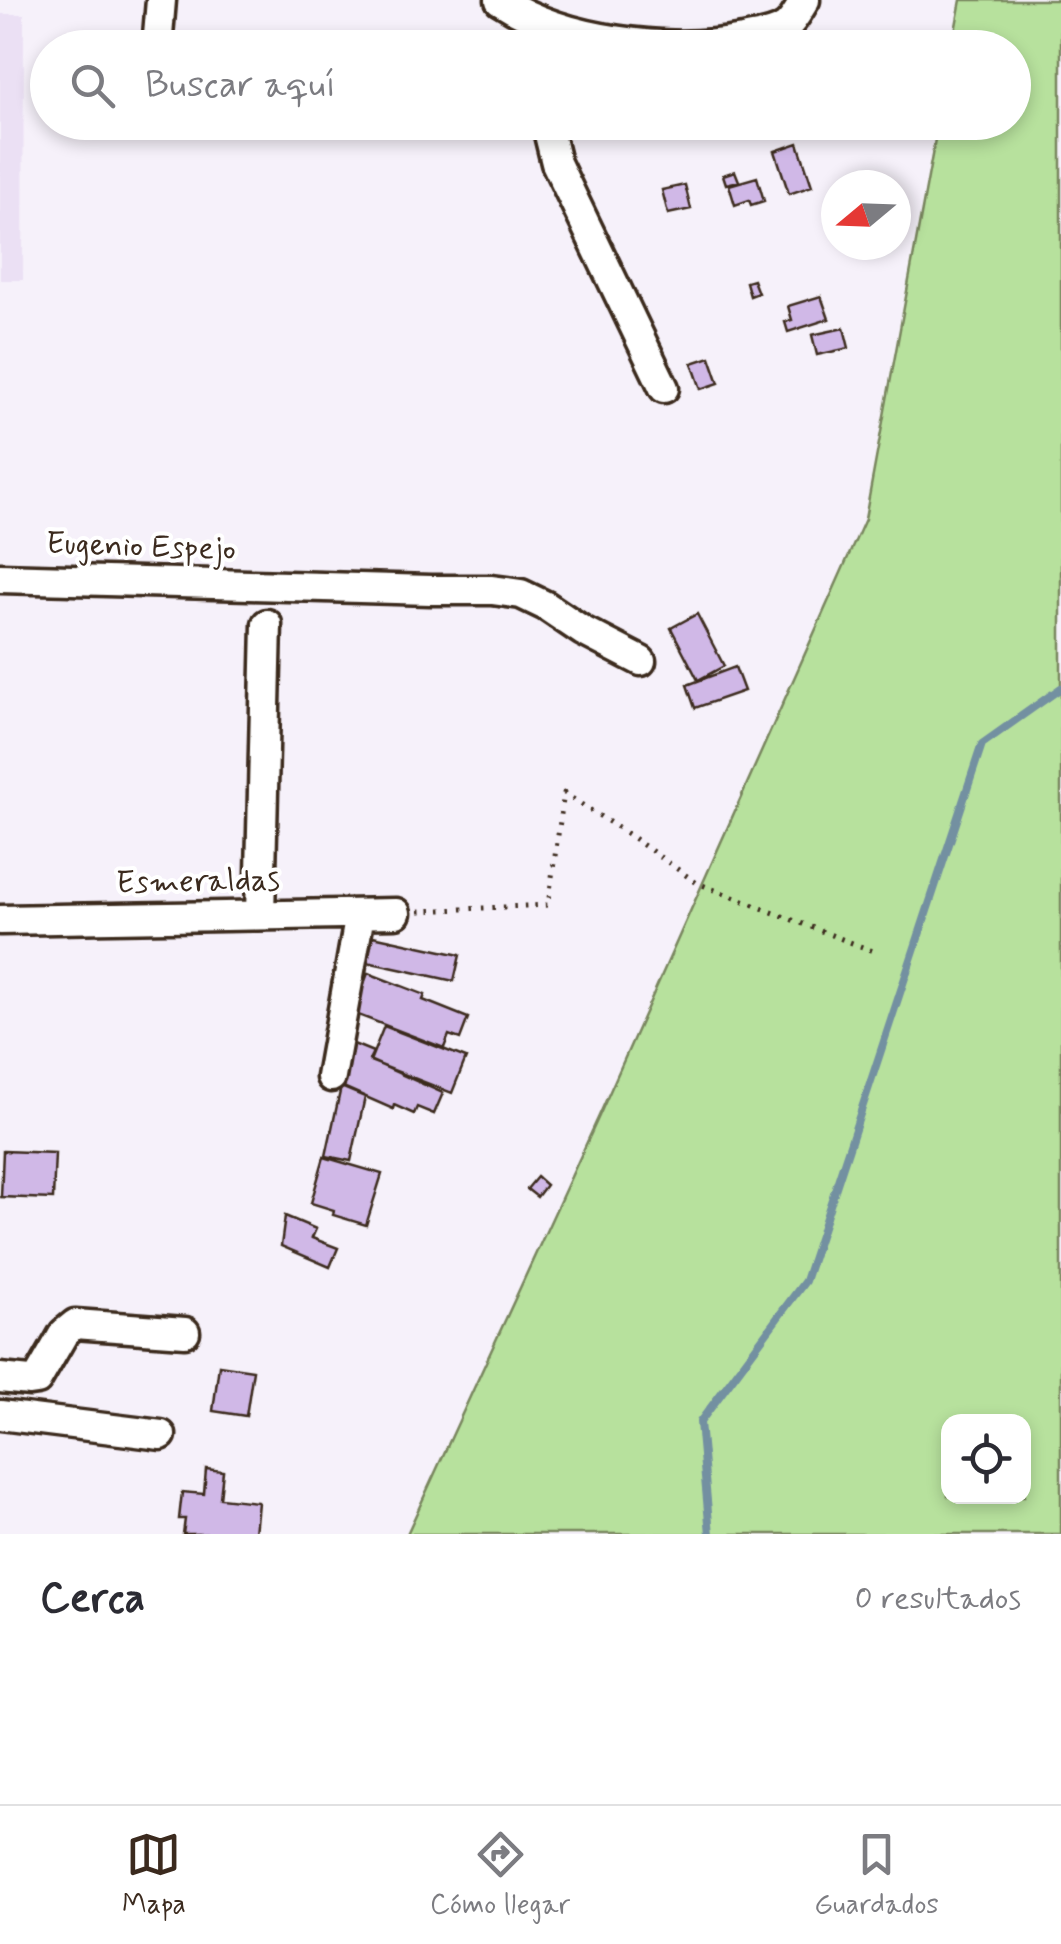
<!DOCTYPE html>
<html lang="es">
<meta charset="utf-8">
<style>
body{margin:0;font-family:Mynerve,sans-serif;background:#f2f2f3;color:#2b2b33}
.controls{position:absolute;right:30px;bottom:30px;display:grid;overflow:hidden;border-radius:20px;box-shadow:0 5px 15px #0003}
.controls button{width:90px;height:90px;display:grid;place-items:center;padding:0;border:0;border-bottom:2px solid #e1e1e2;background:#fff;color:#2b2b33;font:50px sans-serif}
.compass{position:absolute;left:821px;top:170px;width:90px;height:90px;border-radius:50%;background:#fff;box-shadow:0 5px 15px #0003;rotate:251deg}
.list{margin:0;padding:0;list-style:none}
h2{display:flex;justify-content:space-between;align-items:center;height:130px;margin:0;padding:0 40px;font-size:42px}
h2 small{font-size:32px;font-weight:400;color:#7c7c81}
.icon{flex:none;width:55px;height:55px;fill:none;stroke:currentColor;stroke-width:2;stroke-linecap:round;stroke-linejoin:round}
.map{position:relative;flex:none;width:1061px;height:1534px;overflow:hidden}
.search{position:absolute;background:#fff;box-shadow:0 5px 15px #0003;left:30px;right:30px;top:30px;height:110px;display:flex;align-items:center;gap:25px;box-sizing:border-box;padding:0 35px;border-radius:55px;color:#7c7c81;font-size:38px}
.sheet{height:270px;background:#fff}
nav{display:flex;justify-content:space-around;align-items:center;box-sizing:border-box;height:140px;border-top:2px solid #e1e1e2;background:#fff;font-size:28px;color:#7c7c81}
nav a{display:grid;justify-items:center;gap:5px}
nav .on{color:#3b2a1e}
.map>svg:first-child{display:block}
.built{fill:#ebe0f4}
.green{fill:#b7e19d;stroke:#79865e;stroke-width:2.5;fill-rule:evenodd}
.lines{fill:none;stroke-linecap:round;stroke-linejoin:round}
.stream{stroke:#7390a1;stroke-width:8}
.building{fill:#d0b8e7;stroke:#3b2a1e;stroke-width:2.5}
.minor-casing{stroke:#3b2a1e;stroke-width:35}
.path{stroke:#3b2a1e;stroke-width:5;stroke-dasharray:2.5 8;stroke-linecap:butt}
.minor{stroke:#fff;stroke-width:28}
.labels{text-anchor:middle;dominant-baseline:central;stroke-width:8;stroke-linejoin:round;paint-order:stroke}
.street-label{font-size:32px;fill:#3b2a1e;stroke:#fff}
</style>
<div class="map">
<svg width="1061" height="1534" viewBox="0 0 1061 1534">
<rect width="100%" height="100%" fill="#f6f1fa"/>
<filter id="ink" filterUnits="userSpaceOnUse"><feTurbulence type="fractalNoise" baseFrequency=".01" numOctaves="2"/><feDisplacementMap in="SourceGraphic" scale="20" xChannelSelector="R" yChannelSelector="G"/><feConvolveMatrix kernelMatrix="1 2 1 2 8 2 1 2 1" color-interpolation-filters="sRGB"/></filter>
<g filter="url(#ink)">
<path class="built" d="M0 14H24L23 280H0Z"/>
<path class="green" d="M961 0H1061V1534H407L599 1116 865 519 938 123 1014 122V48L952 47ZM948 1422H1024V1496H948Z"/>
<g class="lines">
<path class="stream" d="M710 1534 700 1422 805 1281 982 744 1061 688"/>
</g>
<path class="building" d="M798 143 812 186 789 194 775 151Z
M735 171 739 181 726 184 723 175Z
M757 177 764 201 751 205 749 200 735 205 729 185Z
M685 185 691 209 668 214 662 190Z
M753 280 758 293 750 296 746 282Z
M821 296 829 319 788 332 785 322 792 320 788 306Z
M844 328 849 348 817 355 812 335Z
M710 357 719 383 701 389 692 363Z
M697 614 724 666 698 680 671 628Z
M735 667 744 691 695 708 687 685Z
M373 936 460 955 454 981 367 962Z
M368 973 425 995 423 1000 468 1018 460 1039 449 1035 444 1048 353 1013Z
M384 1026 466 1058 452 1093 370 1061Z
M351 1043 373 1052 369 1060 443 1093 434 1114 417 1107 414 1114 394 1105 393 1109 334 1083Z
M341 1087 365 1097 351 1161 326 1156Z
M3 1151 55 1153 53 1199 1 1197Z
M324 1157 382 1174 366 1225 333 1215 334 1210 311 1203Z
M537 1177 546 1185 537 1197 527 1189Z
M285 1216 316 1229 312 1238 338 1248 330 1267 281 1246Z
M219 1365 253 1370 246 1416 213 1411Z
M206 1469 223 1471 220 1498 258 1502 255 1534H183L185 1519H179L182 1492 204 1494Z"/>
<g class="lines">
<defs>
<path id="minor" d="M500 0C563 41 669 54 743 40 757 37 776 35 787 26 794 20 800 8 805 0
M157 48 161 0
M546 122 556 163 664 388
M0 578 431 590H492L521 594 546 606 583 631 641 661
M260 915 267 624
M0 920 396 913
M331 1077 360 914
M0 1378 30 1381 37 1380 64 1333 75 1324 185 1332
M0 1415 161 1435"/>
</defs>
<use href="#minor" class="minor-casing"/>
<path class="path" d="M419 911 548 905 564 793 629 835 697 883 878 953"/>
<use href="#minor" class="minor"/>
</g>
</g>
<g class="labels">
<g class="street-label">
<text transform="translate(141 547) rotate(2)">Eugenio Espejo</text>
<text transform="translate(198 882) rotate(-1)">Esmeraldas</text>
</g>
</g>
</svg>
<div class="controls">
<button><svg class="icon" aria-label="locate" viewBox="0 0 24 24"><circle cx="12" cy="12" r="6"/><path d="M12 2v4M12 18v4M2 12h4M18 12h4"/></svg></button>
</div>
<svg class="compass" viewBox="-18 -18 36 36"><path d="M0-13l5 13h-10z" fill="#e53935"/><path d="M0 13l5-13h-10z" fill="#7c7c81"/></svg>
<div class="search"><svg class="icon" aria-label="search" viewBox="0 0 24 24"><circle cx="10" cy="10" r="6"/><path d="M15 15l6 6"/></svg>Buscar aquí</div>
</div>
<section class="sheet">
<h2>Cerca<small>0 resultados</small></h2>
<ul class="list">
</ul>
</section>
<nav>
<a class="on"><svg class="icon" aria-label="map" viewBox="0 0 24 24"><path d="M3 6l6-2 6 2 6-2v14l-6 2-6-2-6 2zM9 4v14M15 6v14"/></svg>Mapa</a>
<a><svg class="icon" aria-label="directions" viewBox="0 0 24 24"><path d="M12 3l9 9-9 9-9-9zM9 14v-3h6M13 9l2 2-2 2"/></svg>Cómo llegar</a>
<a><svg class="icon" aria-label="saved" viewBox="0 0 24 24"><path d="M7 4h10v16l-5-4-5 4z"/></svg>Guardados</a>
</nav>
